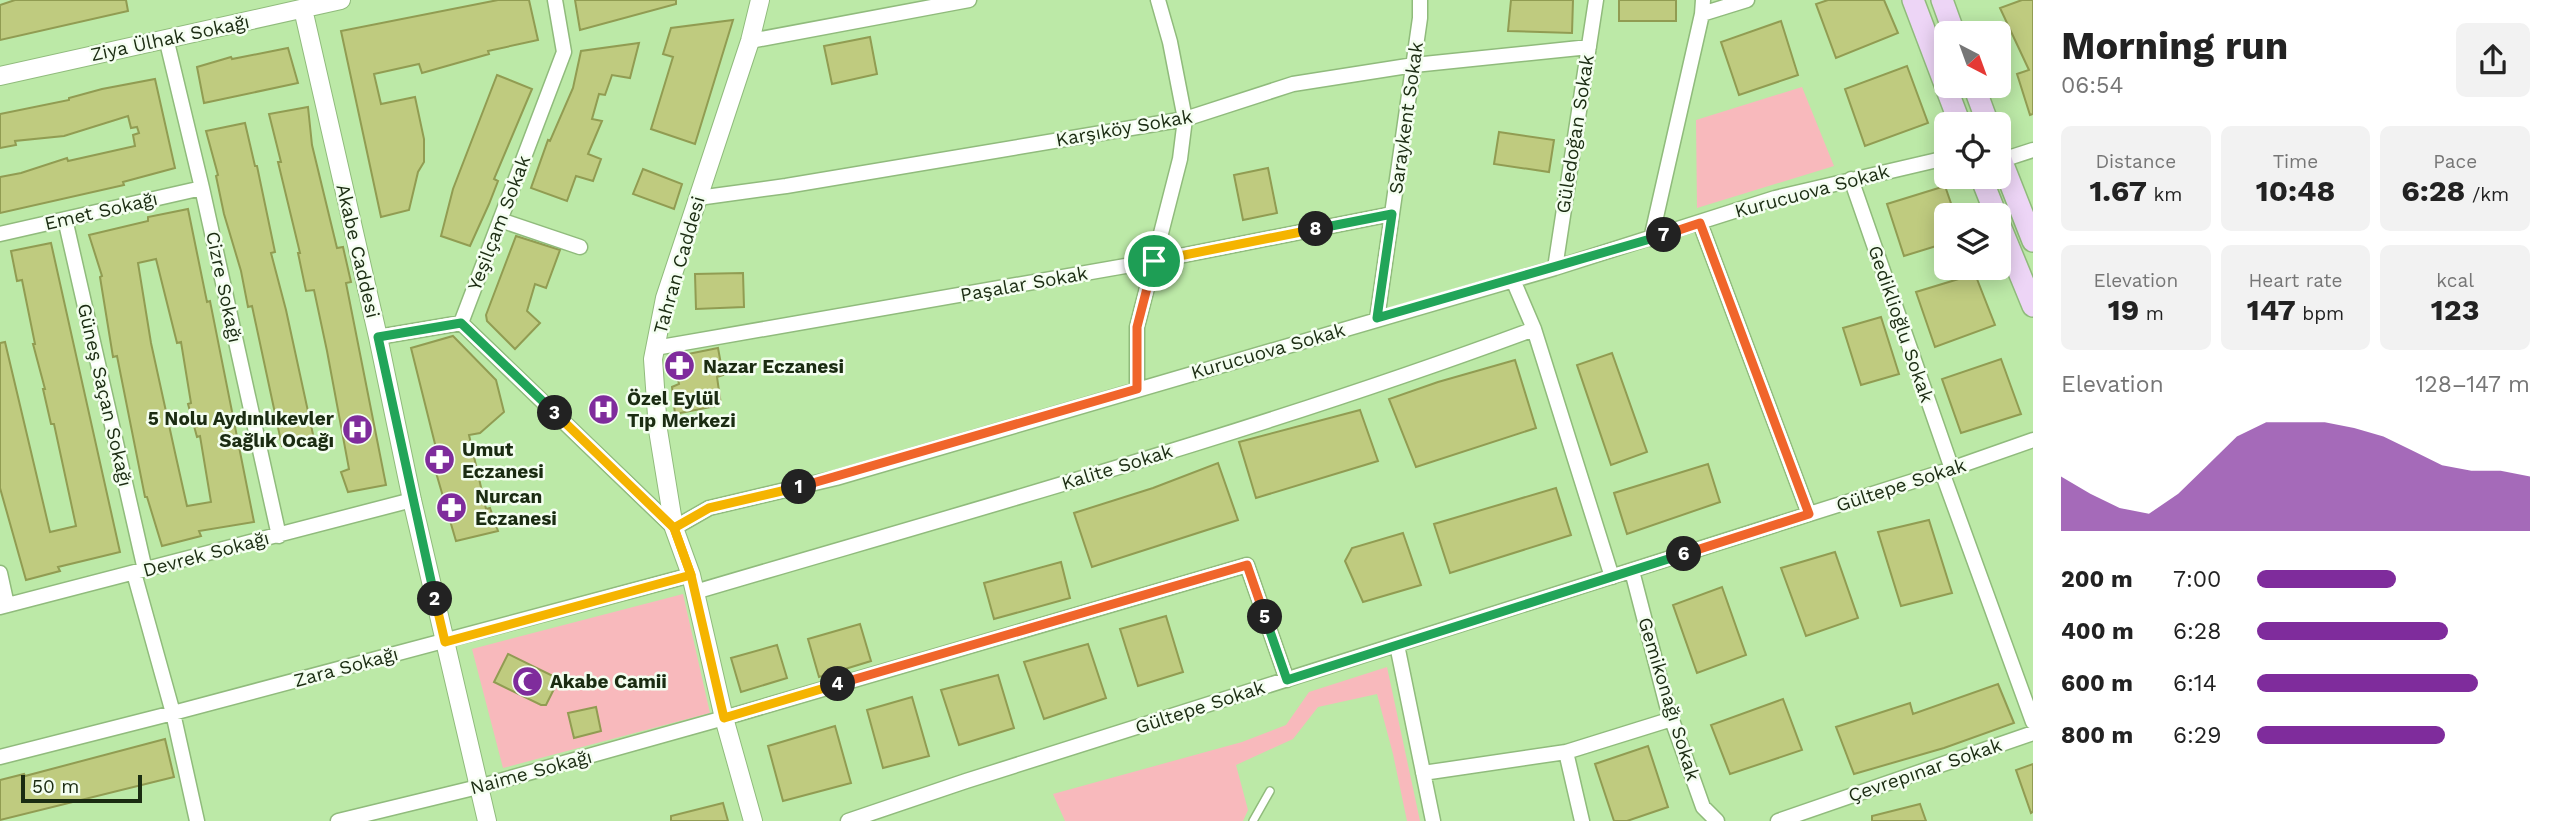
<!DOCTYPE html>
<meta charset="utf-8">
<style>
:root{--surface:#fff;--page:#f2f2f2;--text:#222;--muted:#767676;--accent:#7f2c9c}
body{margin:0;font-family:"Work Sans",sans-serif;background:var(--page);color:var(--text);height:100vh;display:flex;flex-direction:column;font-size:26px;white-space:nowrap}
*{box-sizing:border-box;margin:0}
p{font-size:23px;color:var(--muted)}
.icon{flex:none;width:38px;height:38px;fill:none;stroke:currentColor;stroke-width:2;stroke-linecap:round;stroke-linejoin:round}
.map{position:relative;flex:1;overflow:hidden}
.drawer{display:flex;flex-direction:column;background:var(--surface);width:525px}
.drawer>*{flex:none}
.needle{width:46px;rotate:139deg}
.buttons{position:absolute;left:1934px;top:21px;display:grid;gap:14px}
.buttons a{display:grid;place-items:center;width:77px;height:77px;border-radius:10px;background:var(--surface);box-shadow:0 4px 18px #0003;font-size:35px}
.scale{position:absolute;left:21px;bottom:18px;width:121px;box-sizing:border-box;padding-left:7px;border:4px solid #1b2c12;border-top:0;font-size:19px;line-height:24px;white-space:nowrap;color:#1b2c12;-webkit-text-stroke:5px #f4fef0;paint-order:stroke}
.pin{position:absolute;display:grid;place-items:center;width:60px;height:60px;color:#fff;margin:-30px;border:4px solid #fff;border-radius:50%;box-shadow:0 2px 7px #0007}
.km{position:absolute;width:35px;height:35px;margin:-18px;border-radius:50%;background:#222;color:#fff;font-size:19px;line-height:35px;text-align:center}
.round{display:grid;place-items:center;flex:none;width:74px;height:74px;border-radius:10px;background:var(--page)}
.summary{display:flex;align-items:center;justify-content:space-between;height:119px;padding:0 28px}
h1{font-size:38px;font-weight:700;line-height:52px}
.stats{display:grid;grid-template-columns:repeat(3,1fr);gap:10px;height:119px;padding:7px 28px}
.stats div{display:grid;align-content:center;border-radius:10px;background:var(--page);text-align:center}
.stats b{font-size:30px;font-weight:700}
.stats small{font-size:19px;font-weight:400}
.stats p{font-size:19px}
.chart{height:196px;padding:14px 28px}
.chart p{display:flex;justify-content:space-between}
.chart svg{width:100%;height:126px;margin-top:7px;fill:var(--accent);opacity:.7}
ul{padding:0 28px;list-style:none;font-size:23px}
li{display:grid;grid-template-columns:112px 84px 1fr;align-items:center;height:52px}
li i{height:18px;border-radius:9px;background:var(--accent)}
main{display:flex;flex:1;min-height:0}
.map>svg:first-child{display:block}
.green{fill:#f8b9bc}
.building{fill:#bfcb7f;stroke:#919c52;stroke-width:2;fill-rule:evenodd}
.lines{fill:none;stroke-linecap:round;stroke-linejoin:round}
.service-casing{stroke:#90bb7c;stroke-width:10}
.minor-casing{stroke:#90bb7c;stroke-width:17}
.tertiary-casing{stroke:#90bb7c;stroke-width:20}
.secondary-casing{stroke:#90bb7c;stroke-width:24}
.service{stroke:#fff;stroke-width:7}
.minor{stroke:#fff;stroke-width:14}
.tertiary{stroke:#fff;stroke-width:18}
.secondary{stroke:#edd5f6;stroke-width:21}
.split-1-casing{stroke:#fff;stroke-width:14}
.split-2-casing{stroke:#fff;stroke-width:14}
.split-3-casing{stroke:#fff;stroke-width:14}
.split-4-casing{stroke:#fff;stroke-width:14}
.split-5-casing{stroke:#fff;stroke-width:14}
.split-6-casing{stroke:#fff;stroke-width:14}
.split-7-casing{stroke:#fff;stroke-width:14}
.split-8-casing{stroke:#fff;stroke-width:14}
.split-9-casing{stroke:#fff;stroke-width:14}
.split-1{stroke:#f0652b;stroke-width:9}
.split-2{stroke:#f5b400;stroke-width:9}
.split-3{stroke:#22a559;stroke-width:9}
.split-4{stroke:#f5b400;stroke-width:9}
.split-5{stroke:#f0652b;stroke-width:9}
.split-6{stroke:#22a559;stroke-width:9}
.split-7{stroke:#f0652b;stroke-width:9}
.split-8{stroke:#22a559;stroke-width:9}
.split-9{stroke:#f5b400;stroke-width:9}
.labels{text-anchor:middle;dominant-baseline:central;stroke-width:5;stroke-linejoin:round;paint-order:stroke}
.street-label{font-size:19px;fill:#1b2c12;stroke:#f4fef0}
.poi-label{font-size:19px;font-weight:bold;fill:#1b2c12;stroke:#f4fef0;text-anchor:start}
</style>
<main>
<div class="map">
<svg width="2033" height="821" viewBox="0 0 2033 821">
<rect width="100%" height="100%" fill="#bce9a7"/>
<!-- green -->
<path class="green" d="M 1802,87 L 1834,166 L 1697,208 L 1696,120 Z
M 683,594 L 710,713 L 503,768 L 472,649 Z
M 1387,667 L 1420,821 L 1407,821 L 1393,754 L 1377,694 L 1318,707 L 1293,739 L 1236,765 L 1248,810 L 1243,821 L 1065,821 L 1053,794 L 1242,742 L 1286,725 L 1309,692 Z"/>
<!-- building -->
<path class="building" d="M 15,0 L 126,0 L 128,11 L 0,40 L 0,5 Z
M 498,0 L 529,0 L 538,40 L 488,51 L 489,54 L 422,73 L 419,64 L 374,74 L 381,104 L 415,97 L 424,139 L 424,162 L 418,172 L 409,210 L 381,217 L 341,31 Z
M 575,0 L 676,0 L 676,4 L 580,30 Z
M 1511,0 L 1573,0 L 1572,33 L 1508,31 Z
M 1619,0 L 1676,0 L 1676,21 L 1619,21 Z
M 1828,0 L 1884,0 L 1898,33 L 1836,58 L 1816,4 Z
M 2022,0 L 2033,0 L 2033,114 L 2030,115 L 2017,74 L 2029,70 L 2000,8 Z
M 733,20 L 695,144 L 651,129 L 673,57 L 663,54 L 671,28 Z
M 1781,21 L 1798,75 L 1739,95 L 1721,42 Z
M 870,37 L 877,74 L 832,84 L 824,46 Z
M 639,43 L 630,78 L 612,75 L 605,95 L 599,94 L 592,119 L 602,121 L 588,154 L 601,159 L 593,181 L 576,176 L 567,201 L 531,188 L 548,140 L 550,141 L 573,88 L 581,51 Z
M 288,48 L 298,83 L 204,103 L 197,67 L 231,57 L 232,59 Z
M 1907,66 L 1928,123 L 1865,146 L 1845,89 Z
M 497,75 L 532,89 L 494,179 L 498,181 L 489,204 L 470,246 L 441,236 L 453,189 Z
M 155,79 L 175,168 L 123,182 L 124,185 L 0,213 L 0,177 L 21,173 L 67,158 L 68,161 L 135,146 L 133,135 L 139,133 L 137,127 L 131,128 L 128,116 L 64,136 L 15,141 L 16,145 L 0,148 L 0,114 L 69,100 L 69,98 L 102,89 Z
M 308,107 L 312,145 L 337,248 L 343,247 L 351,282 L 346,283 L 386,485 L 348,492 L 341,472 L 349,469 L 327,351 L 314,290 L 306,291 L 298,253 L 300,253 L 278,162 L 281,162 L 269,114 Z
M 245,123 L 255,166 L 257,166 L 275,252 L 271,253 L 286,310 L 314,439 L 282,446 L 252,306 L 248,307 L 241,271 L 224,214 L 216,176 L 218,175 L 206,131 Z
M 1499,132 L 1554,140 L 1549,172 L 1494,164 Z
M 1268,168 L 1277,213 L 1243,220 L 1234,175 Z
M 643,169 L 682,184 L 674,209 L 633,194 Z
M 1945,186 L 1955,215 L 1946,215 L 1946,243 L 1904,256 L 1887,204 Z
M 188,209 L 207,302 L 210,301 L 254,522 L 199,531 L 201,536 L 162,546 L 147,497 L 145,497 L 117,356 L 113,357 L 100,277 L 102,276 L 89,235 L 148,221 L 148,217 ZM 156,259 L 177,343 L 181,342 L 191,403 L 188,404 L 197,437 L 200,436 L 211,502 L 187,506 L 176,457 L 151,343 L 138,263 Z
M 516,236 L 560,250 L 546,288 L 535,284 L 527,311 L 540,323 L 515,349 L 487,321 L 486,315 Z
M 51,243 L 120,552 L 58,567 L 60,571 L 26,580 L 0,488 L 0,343 L 5,342 L 50,532 L 76,526 L 54,424 L 51,424 L 43,389 L 45,389 L 33,344 L 35,344 L 22,280 L 17,281 L 11,251 Z
M 743,273 L 744,307 L 696,309 L 695,274 Z
M 1975,274 L 1995,325 L 1935,347 L 1916,292 Z
M 1881,317 L 1899,374 L 1861,385 L 1843,328 Z
M 453,336 L 496,380 L 504,412 L 480,433 L 469,435 L 486,509 L 490,508 L 498,531 L 456,541 L 437,476 L 432,454 L 437,452 L 411,348 Z
M 718,348 L 723,375 L 717,377 L 721,405 L 675,414 L 672,387 L 679,384 L 673,357 Z
M 1612,353 L 1647,452 L 1611,465 L 1577,365 Z
M 2001,359 L 2021,414 L 1961,433 L 1942,379 Z
M 1515,360 L 1536,428 L 1416,467 L 1389,399 L 1438,382 Z
M 1360,410 L 1378,461 L 1256,498 L 1239,442 Z
M 1218,463 L 1238,520 L 1092,567 L 1074,513 L 1153,488 Z
M 1708,464 L 1720,502 L 1627,534 L 1614,493 Z
M 1556,488 L 1571,535 L 1450,573 L 1434,524 Z
M 1929,520 L 1952,593 L 1901,606 L 1878,532 Z
M 1403,533 L 1421,585 L 1363,602 L 1345,561 L 1352,548 Z
M 1835,552 L 1858,618 L 1806,636 L 1781,568 Z
M 1061,562 L 1070,598 L 994,619 L 984,583 Z
M 1722,587 L 1746,655 L 1697,673 L 1673,605 Z
M 1166,616 L 1183,672 L 1138,686 L 1120,629 Z
M 860,624 L 871,661 L 819,677 L 808,639 Z
M 1088,644 L 1106,698 L 1044,719 L 1024,662 Z
M 777,645 L 787,678 L 741,692 L 731,658 Z
M 508,654 L 559,679 L 546,705 L 541,705 L 494,682 Z
M 998,675 L 1014,728 L 959,745 L 941,690 Z
M 1998,684 L 2014,723 L 1944,748 L 1854,774 L 1836,727 L 1910,703 L 1913,714 Z
M 912,697 L 929,756 L 883,768 L 867,710 Z
M 1783,699 L 1802,750 L 1730,774 L 1711,725 Z
M 596,707 L 601,731 L 574,738 L 568,713 Z
M 835,726 L 851,783 L 783,801 L 768,746 Z
M 165,739 L 174,777 L 0,820 L 0,780 L 24,774 L 25,776 Z
M 1648,746 L 1668,807 L 1627,821 L 1614,821 L 1595,764 Z
M 2033,764 L 2033,812 L 2031,813 L 2016,770 Z
M 723,803 L 728,821 L 671,821 L 671,816 Z
M 1920,804 L 1926,821 L 1872,821 L 1872,816 Z"/>
<g class="lines">
<defs>
<path id="service" d="M 1253,821 L 1270,791"/>
<path id="minor" d="M 555,0 L 564,52 L 461,323 L 674,528 L 709,508 L 836,478 L 1555,268 L 1775,198 L 1946,158
M 1702,14 L 1747,0
M 166,38 L 202,188 L 279,536
M 750,41 L 969,0
M 2002,160 L 2033,150
M 1851,179 L 1952,469
M 698,198 L 786,186 L 1185,119 L 1293,84 L 1414,65 L 1589,47
M 65,219 L 145,570
M 500,220 L 580,247
M 1700,223 L 1809,514
M 0,234 L 202,188
M 1651,239 L 1702,14 L 1703,0
M 1555,268 L 1596,0
M 1513,280 L 1534,329 L 1612,577
M 1377,319 L 1420,18 L 1420,0
M 378,337 L 461,323
M 655,348 L 1154,261 L 1392,214
M 1137,389 L 1137,327 L 1180,159 L 1185,119 L 1170,42 L 1158,0
M 1942,472 L 2033,722
M 1632,571 L 1667,706 L 1703,807 L 1717,821
M 0,573 L 7,605
M 134,573 L 173,713 L 197,821
M 695,592 C 976,509 1260,431 1534,329
M 0,607 L 412,500
M 1397,645 L 1433,821
M 1566,752 L 1582,821
M 0,757 L 173,713 L 691,575
M 1423,773 L 1566,752 L 1672,719
M 338,821 L 478,787 L 724,718 L 1247,565 L 1287,680
M 848,821 L 966,781 L 1942,472 L 2033,440
M 1778,821 L 2033,733"/>
<path id="tertiary" d="M 303,9 L 378,337 L 412,500 L 487,821
M 0,76 L 341,0
M 753,821 L 724,718 L 691,575 L 674,528 L 658,430 L 653,359 L 665,298 L 750,41 L 760,0"/>
<path id="secondary" d="M 1913,0 L 1960,124
M 1942,0 L 1954,33
M 1974,86 L 1988,124
M 1998,152 L 2033,241
M 1981,177 L 1996,215
M 1998,221 L 2033,306"/>
</defs>
<!-- service casing -->
<use href="#service" class="service-casing"/>
<!-- minor casing -->
<use href="#minor" class="minor-casing"/>
<!-- tertiary casing -->
<use href="#tertiary" class="tertiary-casing"/>
<!-- secondary casing -->
<use href="#secondary" class="secondary-casing"/>
<!-- service -->
<use href="#service" class="service"/>
<!-- minor -->
<use href="#minor" class="minor"/>
<!-- tertiary -->
<use href="#tertiary" class="tertiary"/>
<!-- secondary -->
<use href="#secondary" class="secondary"/>
</g>
<g class="lines">
<defs>
<path id="split-1" d="M 799,487 L 1137,389 L 1137,327 L 1154,261"/>
<path id="split-2" d="M 435,599 L 445,642 L 691,575 L 674,528 L 709,508 L 799,487"/>
<path id="split-3" d="M 435,599 L 378,337 L 461,323 L 555,413"/>
<path id="split-4" d="M 555,413 L 674,528 L 691,575 L 724,718 L 838,684"/>
<path id="split-5" d="M 838,684 L 1247,565 L 1265,617"/>
<path id="split-6" d="M 1265,617 L 1287,680 L 1684,554"/>
<path id="split-7" d="M 1664,235 L 1700,223 L 1809,514 L 1684,554"/>
<path id="split-8" d="M 1316,229 L 1392,214 L 1377,318 L 1664,235"/>
<path id="split-9" d="M 1154,261 L 1316,229"/>
</defs>
<!-- split-1 casing -->
<use href="#split-1" class="split-1-casing"/>
<!-- split-2 casing -->
<use href="#split-2" class="split-2-casing"/>
<!-- split-3 casing -->
<use href="#split-3" class="split-3-casing"/>
<!-- split-4 casing -->
<use href="#split-4" class="split-4-casing"/>
<!-- split-5 casing -->
<use href="#split-5" class="split-5-casing"/>
<!-- split-6 casing -->
<use href="#split-6" class="split-6-casing"/>
<!-- split-7 casing -->
<use href="#split-7" class="split-7-casing"/>
<!-- split-8 casing -->
<use href="#split-8" class="split-8-casing"/>
<!-- split-9 casing -->
<use href="#split-9" class="split-9-casing"/>
<!-- split-1 -->
<use href="#split-1" class="split-1"/>
<!-- split-2 -->
<use href="#split-2" class="split-2"/>
<!-- split-3 -->
<use href="#split-3" class="split-3"/>
<!-- split-4 -->
<use href="#split-4" class="split-4"/>
<!-- split-5 -->
<use href="#split-5" class="split-5"/>
<!-- split-6 -->
<use href="#split-6" class="split-6"/>
<!-- split-7 -->
<use href="#split-7" class="split-7"/>
<!-- split-8 -->
<use href="#split-8" class="split-8"/>
<!-- split-9 -->
<use href="#split-9" class="split-9"/>
</g>
<!-- icons -->
<defs>
<symbol id="pharmacy-disc" viewBox="-11 -11 22 22"><circle r="9.5" fill="#7f2c9c" stroke="#f4fef0"/><path d="M-2-6h4v4h4v4h-4v4h-4v-4h-4v-4h4Z" fill="#fff"/></symbol>
<symbol id="hospital-disc" viewBox="-11 -11 22 22"><circle r="9.5" fill="#7f2c9c" stroke="#f4fef0"/><path d="M-5-5h3v3.5h4V-5h3V5h-3V1.5h-4V5h-3Z" fill="#fff"/></symbol>
<symbol id="mosque-disc" viewBox="-11 -11 22 22"><circle r="9.5" fill="#7f2c9c" stroke="#f4fef0"/><path d="M3.5-4.9A6 6 0 1 0 3.5 4.9A5 5 0 1 1 3.5-4.9Z" fill="#fff"/></symbol>
</defs>
<g fill-rule="evenodd">
<use href="#pharmacy-disc" x="662" y="348" width="35" height="35"/>
<use href="#hospital-disc" x="586" y="392" width="35" height="35"/>
<use href="#hospital-disc" x="340" y="412" width="35" height="35"/>
<use href="#pharmacy-disc" x="422" y="442" width="35" height="35"/>
<use href="#pharmacy-disc" x="434" y="490" width="35" height="35"/>
<use href="#mosque-disc" x="510" y="664" width="35" height="35"/>
</g>
<g class="labels">
<!-- street labels -->
<g class="street-label">
<text transform="translate(170 38) rotate(-12)">Ziya Ülhak Sokağı</text>
<text transform="translate(1406 118) rotate(-82)">Saraykent Sokak</text>
<text transform="translate(1124 128) rotate(-10)">Karşıköy Sokak</text>
<text transform="translate(1575 134) rotate(-81)">Güledoğan Sokak</text>
<text transform="translate(1812 191) rotate(-15)">Kurucuova Sokak</text>
<text transform="translate(101 211) rotate(-13)">Emet Sokağı</text>
<text transform="translate(499 223) rotate(-69)">Yeşilçam Sokak</text>
<text transform="translate(358 251) rotate(77)">Akabe Caddesi</text>
<text transform="translate(679 265) rotate(-74)">Tahran Caddesi</text>
<text transform="translate(1024 284) rotate(-10)">Paşalar Sokak</text>
<text transform="translate(224 287) rotate(78)">Cizre Sokağı</text>
<text transform="translate(1901 324) rotate(71)">Gediklioğlu Sokak</text>
<text transform="translate(1268 351) rotate(-16)">Kurucuova Sokak</text>
<text transform="translate(105 395) rotate(77)">Güneş Saçan Sokağı</text>
<text transform="translate(1117 467) rotate(-17)">Kalite Sokak</text>
<text transform="translate(1901 485) rotate(-18)">Gültepe Sokak</text>
<text transform="translate(206 554) rotate(-15)">Devrek Sokağı</text>
<text transform="translate(346 667) rotate(-15)">Zara Sokağı</text>
<text transform="translate(1669 699) rotate(73)">Gemikonağı Sokak</text>
<text transform="translate(1200 707) rotate(-18)">Gültepe Sokak</text>
<text transform="translate(1925 770) rotate(-19)">Çevrepınar Sokak</text>
<text transform="translate(531 772) rotate(-15)">Naime Sokağı</text>
</g>
<!-- poi labels -->
<g class="poi-label">
<text x="703" y="366">Nazar Eczanesi</text>
<text x="627" y="398">Özel Eylül<tspan x="627" dy="22">Tıp Merkezi</tspan></text>
<text x="334" y="418" text-anchor="end">5 Nolu Aydınlıkevler<tspan x="334" dy="22">Sağlık Ocağı</tspan></text>
<text x="462" y="449">Umut<tspan x="462" dy="22">Eczanesi</tspan></text>
<text x="475" y="496">Nurcan<tspan x="475" dy="22">Eczanesi</tspan></text>
<text x="550" y="681">Akabe Camii</text>
</g>
</g>
</svg>
<div class="buttons">
<a><svg class="needle" viewBox="-14 -14 28 28"><path d="M0-13l5 13h-10z" fill="#e53935"/><path d="M0 13l5-13h-10z" fill="#767676"/></svg></a>
<a><svg class="icon" aria-label="locate" viewBox="0 0 24 24"><circle cx="12" cy="12" r="6"/><path d="M12 2v4M12 18v4M2 12h4M18 12h4"/></svg></a>
<a><svg class="icon" aria-label="layers" viewBox="0 0 24 24"><path d="M12 4l9 5-9 5-9-5zM3 14l9 5 9-5"/></svg></a>
</div>
<div class="scale">50 m</div>
<div class="pin" style="left:1154px;top:261px;background:#1e9e55"><svg class="icon" aria-label="arrive" viewBox="0 0 24 24"><path d="M6 21V4h12l-3 4 3 4H6"/></svg></div>
<b class="km" style="left:799px;top:487px">1</b>
<b class="km" style="left:435px;top:599px">2</b>
<b class="km" style="left:555px;top:413px">3</b>
<b class="km" style="left:838px;top:684px">4</b>
<b class="km" style="left:1265px;top:617px">5</b>
<b class="km" style="left:1684px;top:554px">6</b>
<b class="km" style="left:1664px;top:235px">7</b>
<b class="km" style="left:1316px;top:229px">8</b>
</div>
<section class="drawer">
<div class="summary"><div><h1>Morning run</h1><p>06:54</p></div><a class="round"><svg class="icon" aria-label="share" viewBox="0 0 24 24"><path d="M12 15V3M7 8l5-5 5 5M5 13v7h14v-7"/></svg></a></div>
<div class="stats">
<div><p>Distance</p><b>1.67<small> km</small></b></div>
<div><p>Time</p><b>10:48</b></div>
<div><p>Pace</p><b>6:28<small> /km</small></b></div>
</div>
<div class="stats">
<div><p>Elevation</p><b>19<small> m</small></b></div>
<div><p>Heart rate</p><b>147<small> bpm</small></b></div>
<div><p>kcal</p><b>123</b></div>
</div>
<div class="chart"><p><span>Elevation</span>128–147 m</p>
<svg viewBox="0 0 160 44" preserveAspectRatio="none"><path d="M0 44V25L10 31L20 36L30 38L40 31L50 21L60 11L70 6L80 6L90 6L100 8L110 11L120 16L130 21L140 23L150 23L160 25V44z"/></svg>
</div>
<ul>
<li><b>200 m</b>7:00<i style="width:51%"></i></li>
<li><b>400 m</b>6:28<i style="width:70%"></i></li>
<li><b>600 m</b>6:14<i style="width:81%"></i></li>
<li><b>800 m</b>6:29<i style="width:69%"></i></li>
</ul>
</section>
</main>
